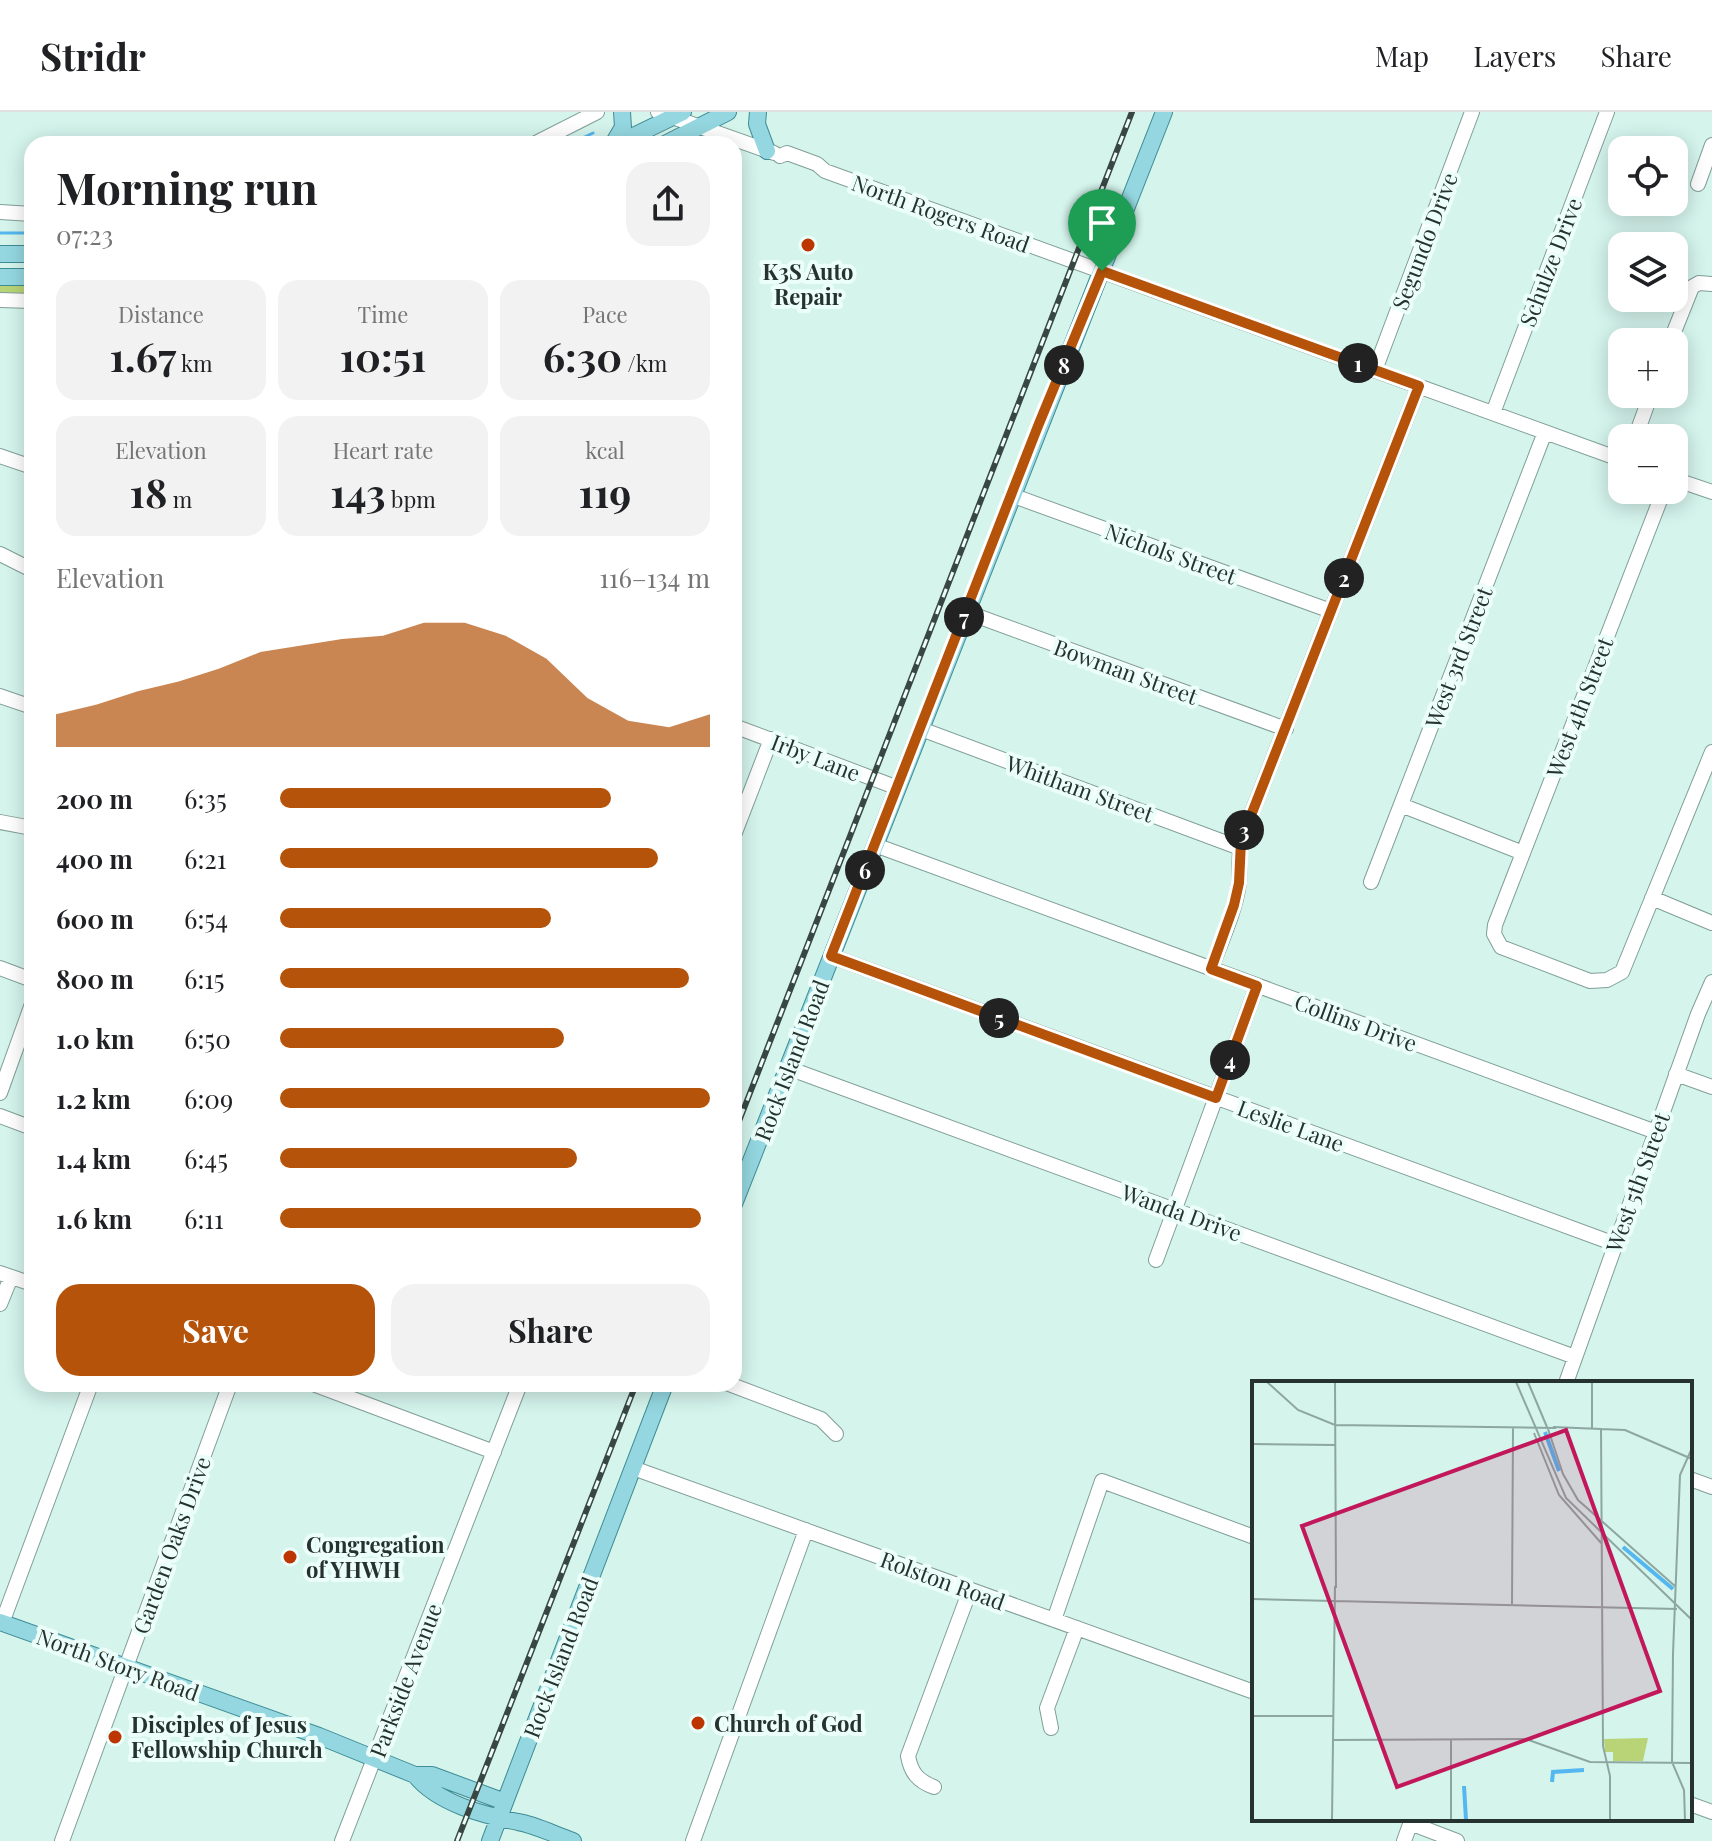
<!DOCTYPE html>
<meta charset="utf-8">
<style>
:root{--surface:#fff;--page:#f2f2f2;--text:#202124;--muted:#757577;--line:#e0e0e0;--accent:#b45309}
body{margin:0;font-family:"Playfair Display",serif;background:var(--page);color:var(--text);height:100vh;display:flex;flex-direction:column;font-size:30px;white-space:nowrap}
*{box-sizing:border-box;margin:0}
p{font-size:26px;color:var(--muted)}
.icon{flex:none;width:44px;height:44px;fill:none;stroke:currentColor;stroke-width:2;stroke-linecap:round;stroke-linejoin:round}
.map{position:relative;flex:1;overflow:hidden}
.panel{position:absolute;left:24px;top:24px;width:718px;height:1256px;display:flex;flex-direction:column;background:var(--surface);border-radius:24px;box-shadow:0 4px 20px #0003}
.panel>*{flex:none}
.tools{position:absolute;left:1608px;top:24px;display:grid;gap:16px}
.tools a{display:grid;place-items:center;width:80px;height:80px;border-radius:16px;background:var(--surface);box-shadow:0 4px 20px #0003;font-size:40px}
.pin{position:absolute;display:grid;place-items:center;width:68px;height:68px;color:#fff;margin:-82px -34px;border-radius:50% 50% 50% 0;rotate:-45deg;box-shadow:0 0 8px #0007}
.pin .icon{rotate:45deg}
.km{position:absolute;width:40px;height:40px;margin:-20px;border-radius:50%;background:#222;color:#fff;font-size:22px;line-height:40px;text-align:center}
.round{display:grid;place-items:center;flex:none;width:84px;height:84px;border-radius:24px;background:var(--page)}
.headline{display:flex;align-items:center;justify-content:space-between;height:136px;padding:0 32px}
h1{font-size:44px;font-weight:700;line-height:60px}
.metrics{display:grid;grid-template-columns:repeat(3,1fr);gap:12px;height:136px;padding:8px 32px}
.metrics div{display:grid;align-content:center;border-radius:20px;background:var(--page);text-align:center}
.metrics b{font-size:40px;font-weight:700}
.metrics small{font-size:22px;font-weight:400}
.metrics p{font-size:22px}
.chart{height:224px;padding:16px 32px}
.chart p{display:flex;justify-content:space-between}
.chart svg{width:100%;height:144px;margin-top:8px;fill:var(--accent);opacity:.7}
.button{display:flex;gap:16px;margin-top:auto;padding:16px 32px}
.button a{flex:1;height:92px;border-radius:24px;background:var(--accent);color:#fff;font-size:32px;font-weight:700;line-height:92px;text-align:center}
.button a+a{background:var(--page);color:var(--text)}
ul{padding:0 32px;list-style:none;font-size:26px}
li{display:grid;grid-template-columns:128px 96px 1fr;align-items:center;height:60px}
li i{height:20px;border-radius:10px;background:var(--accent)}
header{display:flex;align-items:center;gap:48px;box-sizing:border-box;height:112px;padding:0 40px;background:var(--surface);border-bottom:2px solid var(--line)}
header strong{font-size:38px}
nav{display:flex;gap:44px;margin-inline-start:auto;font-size:28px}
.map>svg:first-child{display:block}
.green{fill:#b9d477}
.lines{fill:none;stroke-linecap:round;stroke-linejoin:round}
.stream{stroke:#54b7ef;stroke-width:3}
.minor-casing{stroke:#819f98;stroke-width:16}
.major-casing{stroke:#3f8c95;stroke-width:18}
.minor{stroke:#fff;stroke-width:14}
.major{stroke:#94d7e0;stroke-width:16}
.rail-casing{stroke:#394743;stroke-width:6}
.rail{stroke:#ebfef9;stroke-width:3;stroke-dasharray:9;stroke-linecap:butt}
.route-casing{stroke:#fff;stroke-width:16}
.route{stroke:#b45309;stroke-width:10}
.poi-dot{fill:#bd3501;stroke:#ebfef9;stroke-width:3}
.labels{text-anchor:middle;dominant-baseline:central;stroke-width:8;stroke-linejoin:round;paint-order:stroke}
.street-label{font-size:22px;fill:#26322f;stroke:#ebfef9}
.poi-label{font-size:22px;font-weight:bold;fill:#26322f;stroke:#ebfef9;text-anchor:start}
.inset-river{fill:none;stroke:#54b7ef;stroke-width:4}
.inset-road{fill:none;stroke:#8ea6a0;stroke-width:2}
.view{fill:#c2185b;fill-opacity:0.15;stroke:#c2185b;stroke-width:4}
.inset-edge{fill:none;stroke:#26322f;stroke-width:4}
</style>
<header>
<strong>Stridr</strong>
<nav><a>Map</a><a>Layers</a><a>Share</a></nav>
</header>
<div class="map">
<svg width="1712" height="1729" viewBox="0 0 1712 1729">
<rect width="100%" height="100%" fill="#d4f4ec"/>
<!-- green -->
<path class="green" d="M 0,173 L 32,174 L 32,184 L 0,184 Z"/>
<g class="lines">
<!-- stream -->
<path class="stream" d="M 570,32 L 593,21
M 0,121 L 32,121"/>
<defs>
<path id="minor" d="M 658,0 L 774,41
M 534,32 L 597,0
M 780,44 L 787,41 L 817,52 L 825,59 L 1622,348
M 1698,72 L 1712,33
M 0,100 L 32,102
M 0,188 L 32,189
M 1670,230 L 1692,175 L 1699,171 L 1712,172
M 1375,258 L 1472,0
M 1493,301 L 1607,0
M 1635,326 L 1651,282
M 0,344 L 32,355
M 1674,367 L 1712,380
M 1664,378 L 1495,813 L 1494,822 L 1501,835 L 1590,869 L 1607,868 L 1622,860 L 1712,640
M 1011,383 L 1331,499
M 0,442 L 32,458
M 966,500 L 1286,617
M 0,584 L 32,595
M 734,614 L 898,676
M 921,617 L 1240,736
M 1401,693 L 1523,741
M 0,710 L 32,716
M 734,723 L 771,627
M 875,733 L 1656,1020
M 1371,770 L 1545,320
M 1652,786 L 1712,811
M 831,844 L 1615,1132
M 0,856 L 32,868
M 1211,857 C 1221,829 1235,801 1239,771 C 1240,753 1238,738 1244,721 L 1419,274
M 788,956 L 1575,1245
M 1676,962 L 1712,975
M 0,981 L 32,892
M 0,1004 L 32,1016
M 1156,1148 L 1257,874
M 0,1161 L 32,1172
M 0,1192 L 11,1165
M 1566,1271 L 1698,902 L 1712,870
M 313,1272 L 494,1340
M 729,1272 L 821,1307 L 836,1322
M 633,1356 L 1254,1580
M 1690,1367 L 1712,1375
M 1054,1508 L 1102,1369 L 1254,1425
M 2,1511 L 91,1272
M 1051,1616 L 1047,1596 L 1077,1516
M 934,1675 C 918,1669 911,1661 908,1644 L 970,1478
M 1690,1692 L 1712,1700
M 1410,1711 L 1457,1729
M 62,1729 L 230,1272
M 342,1729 L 520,1272
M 693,1729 L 806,1418
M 1404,1729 L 1412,1707"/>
<path id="major" d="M 758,0 L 757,12 L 767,39
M 613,32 L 623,15 L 622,0
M 617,32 L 683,0
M 665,32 L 728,0
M 0,142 L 32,142
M 0,165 L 32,165
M 734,1092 C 877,728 1021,364 1164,0
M 0,1510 L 319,1624 L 415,1663 L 432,1663 L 505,1690
M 415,1663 C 438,1692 484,1703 518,1710 C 536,1713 555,1723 573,1729
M 490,1729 L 665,1272"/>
</defs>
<!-- minor casing -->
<use href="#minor" class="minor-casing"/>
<!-- major casing -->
<use href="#major" class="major-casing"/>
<!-- minor -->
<use href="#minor" class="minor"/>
<!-- major -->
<use href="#major" class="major"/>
<defs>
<path id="rail" d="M 734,1022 L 1132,0
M 457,1729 L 636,1272"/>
</defs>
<!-- rail casing -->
<use href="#rail" class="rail-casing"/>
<!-- rail -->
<use href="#rail" class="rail"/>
</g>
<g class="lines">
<defs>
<path id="route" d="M 1102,159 L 1419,274 L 1241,729 L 1239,771 L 1234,793 L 1211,857 L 1257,874 L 1216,986 L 831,844 L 1038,314 Z"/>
</defs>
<!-- route casing -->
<use href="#route" class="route-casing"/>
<!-- route -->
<use href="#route" class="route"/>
</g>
<!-- markers -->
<g class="poi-dot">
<circle cx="808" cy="133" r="8"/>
<circle cx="290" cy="1445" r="8"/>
<circle cx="698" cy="1611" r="8"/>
<circle cx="115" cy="1625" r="8"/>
</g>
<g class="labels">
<!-- street labels -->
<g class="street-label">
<text transform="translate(941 101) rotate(20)">North Rogers Road</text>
<text transform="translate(1424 129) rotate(-69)">Segundo Drive</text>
<text transform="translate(1550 150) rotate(-69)">Schulze Drive</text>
<text transform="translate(1171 441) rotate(20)">Nichols Street</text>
<text transform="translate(1458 545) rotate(-69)">West 3rd Street</text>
<text transform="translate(1126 559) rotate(20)">Bowman Street</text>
<text transform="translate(1579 595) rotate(-69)">West 4th Street</text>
<text transform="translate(816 645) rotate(21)">Irby Lane</text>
<text transform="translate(1080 676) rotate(20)">Whitham Street</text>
<text transform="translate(1356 910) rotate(20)">Collins Drive</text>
<text transform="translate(791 948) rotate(-69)">Rock Island Road</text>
<text transform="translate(1291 1013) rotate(20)">Leslie Lane</text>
<text transform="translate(1637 1070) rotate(-70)">West 5th Street</text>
<text transform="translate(1182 1100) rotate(20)">Wanda Drive</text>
<text transform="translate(171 1433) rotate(-70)">Garden Oaks Drive</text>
<text transform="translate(943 1468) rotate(20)">Rolston Road</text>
<text transform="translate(560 1545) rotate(-69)">Rock Island Road</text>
<text transform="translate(118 1552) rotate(20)">North Story Road</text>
<text transform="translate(405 1568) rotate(-69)">Parkside Avenue</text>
</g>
<!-- poi labels -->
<g class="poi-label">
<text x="808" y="159" text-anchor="middle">K3S Auto<tspan x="808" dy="25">Repair</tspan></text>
<text x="306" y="1432">Congregation<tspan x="306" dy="25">of YHWH</tspan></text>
<text x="714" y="1611">Church of God</text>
<text x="131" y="1612">Disciples of Jesus<tspan x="131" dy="25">Fellowship Church</tspan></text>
</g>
</g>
<!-- overview -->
<g transform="translate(1252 1269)">
<rect width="440" height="440" fill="#d4f4ec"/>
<path d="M 396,357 L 391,380 L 361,380 L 361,371 L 353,371 L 352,358 Z" fill="#b9d477"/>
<path class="inset-river" d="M 293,51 L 307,90M 371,166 L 421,208M 300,401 L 301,391 L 332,389M 212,405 L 214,439"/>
<path class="inset-road" d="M 15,1 L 46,29 L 83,44 L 304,47M 83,1 L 84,207M 264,1 L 314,117 L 440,239M 276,1 L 295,46M 301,46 L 373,49 L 440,78M 340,47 L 340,1M 349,47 L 351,365 L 358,395 L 358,439M 296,48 L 311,93 L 326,119 L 424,206M 282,52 L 307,114 L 350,163M 0,63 L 83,64M 0,218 L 425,228M 260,223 L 261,47M 0,335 L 81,335M 81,359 L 274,358 L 338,381 L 440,382M 80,439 L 83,205M 199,439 L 199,358M 433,439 L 432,409 L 420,381 L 421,273 L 428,94 L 440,67"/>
<path class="view" d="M 314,49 L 408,310 L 145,406 L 50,145 Z"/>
<rect width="440" height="440" class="inset-edge"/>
</g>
</svg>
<div class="tools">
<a><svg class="icon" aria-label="locate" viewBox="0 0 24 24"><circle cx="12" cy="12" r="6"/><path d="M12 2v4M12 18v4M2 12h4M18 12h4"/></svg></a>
<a><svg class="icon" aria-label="layers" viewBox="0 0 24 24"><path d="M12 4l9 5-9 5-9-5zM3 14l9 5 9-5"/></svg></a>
<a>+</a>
<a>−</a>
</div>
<div class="pin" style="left:1102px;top:159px;background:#1e9e55"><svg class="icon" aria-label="arrive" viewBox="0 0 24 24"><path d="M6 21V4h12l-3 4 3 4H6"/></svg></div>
<b class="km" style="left:1358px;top:251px">1</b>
<b class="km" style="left:1344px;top:466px">2</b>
<b class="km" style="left:1244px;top:718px">3</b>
<b class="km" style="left:1230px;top:948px">4</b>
<b class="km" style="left:999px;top:906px">5</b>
<b class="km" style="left:865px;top:758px">6</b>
<b class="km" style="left:964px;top:505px">7</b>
<b class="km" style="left:1064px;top:253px">8</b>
<section class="panel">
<div class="headline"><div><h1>Morning run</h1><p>07:23</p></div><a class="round"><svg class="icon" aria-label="share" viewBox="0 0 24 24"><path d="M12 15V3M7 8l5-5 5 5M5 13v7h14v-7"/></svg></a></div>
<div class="metrics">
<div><p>Distance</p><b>1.67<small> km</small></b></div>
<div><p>Time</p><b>10:51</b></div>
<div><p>Pace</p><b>6:30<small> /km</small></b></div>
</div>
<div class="metrics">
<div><p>Elevation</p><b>18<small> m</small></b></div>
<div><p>Heart rate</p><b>143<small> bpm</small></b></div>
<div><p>kcal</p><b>119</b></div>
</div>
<div class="chart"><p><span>Elevation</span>116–134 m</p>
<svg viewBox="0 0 160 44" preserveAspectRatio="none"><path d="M0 44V34L10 31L20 27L30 24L40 20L50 15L60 13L70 11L80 10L90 6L100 6L110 10L120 17L130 29L140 36L150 38L160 34V44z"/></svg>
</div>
<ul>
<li><b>200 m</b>6:35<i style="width:77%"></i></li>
<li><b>400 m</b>6:21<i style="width:88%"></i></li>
<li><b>600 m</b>6:54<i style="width:63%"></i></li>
<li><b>800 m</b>6:15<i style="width:95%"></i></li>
<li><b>1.0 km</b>6:50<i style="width:66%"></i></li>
<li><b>1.2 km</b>6:09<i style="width:100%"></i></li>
<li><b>1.4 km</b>6:45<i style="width:69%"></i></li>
<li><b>1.6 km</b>6:11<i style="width:98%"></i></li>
</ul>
<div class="button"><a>Save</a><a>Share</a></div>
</section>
</div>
